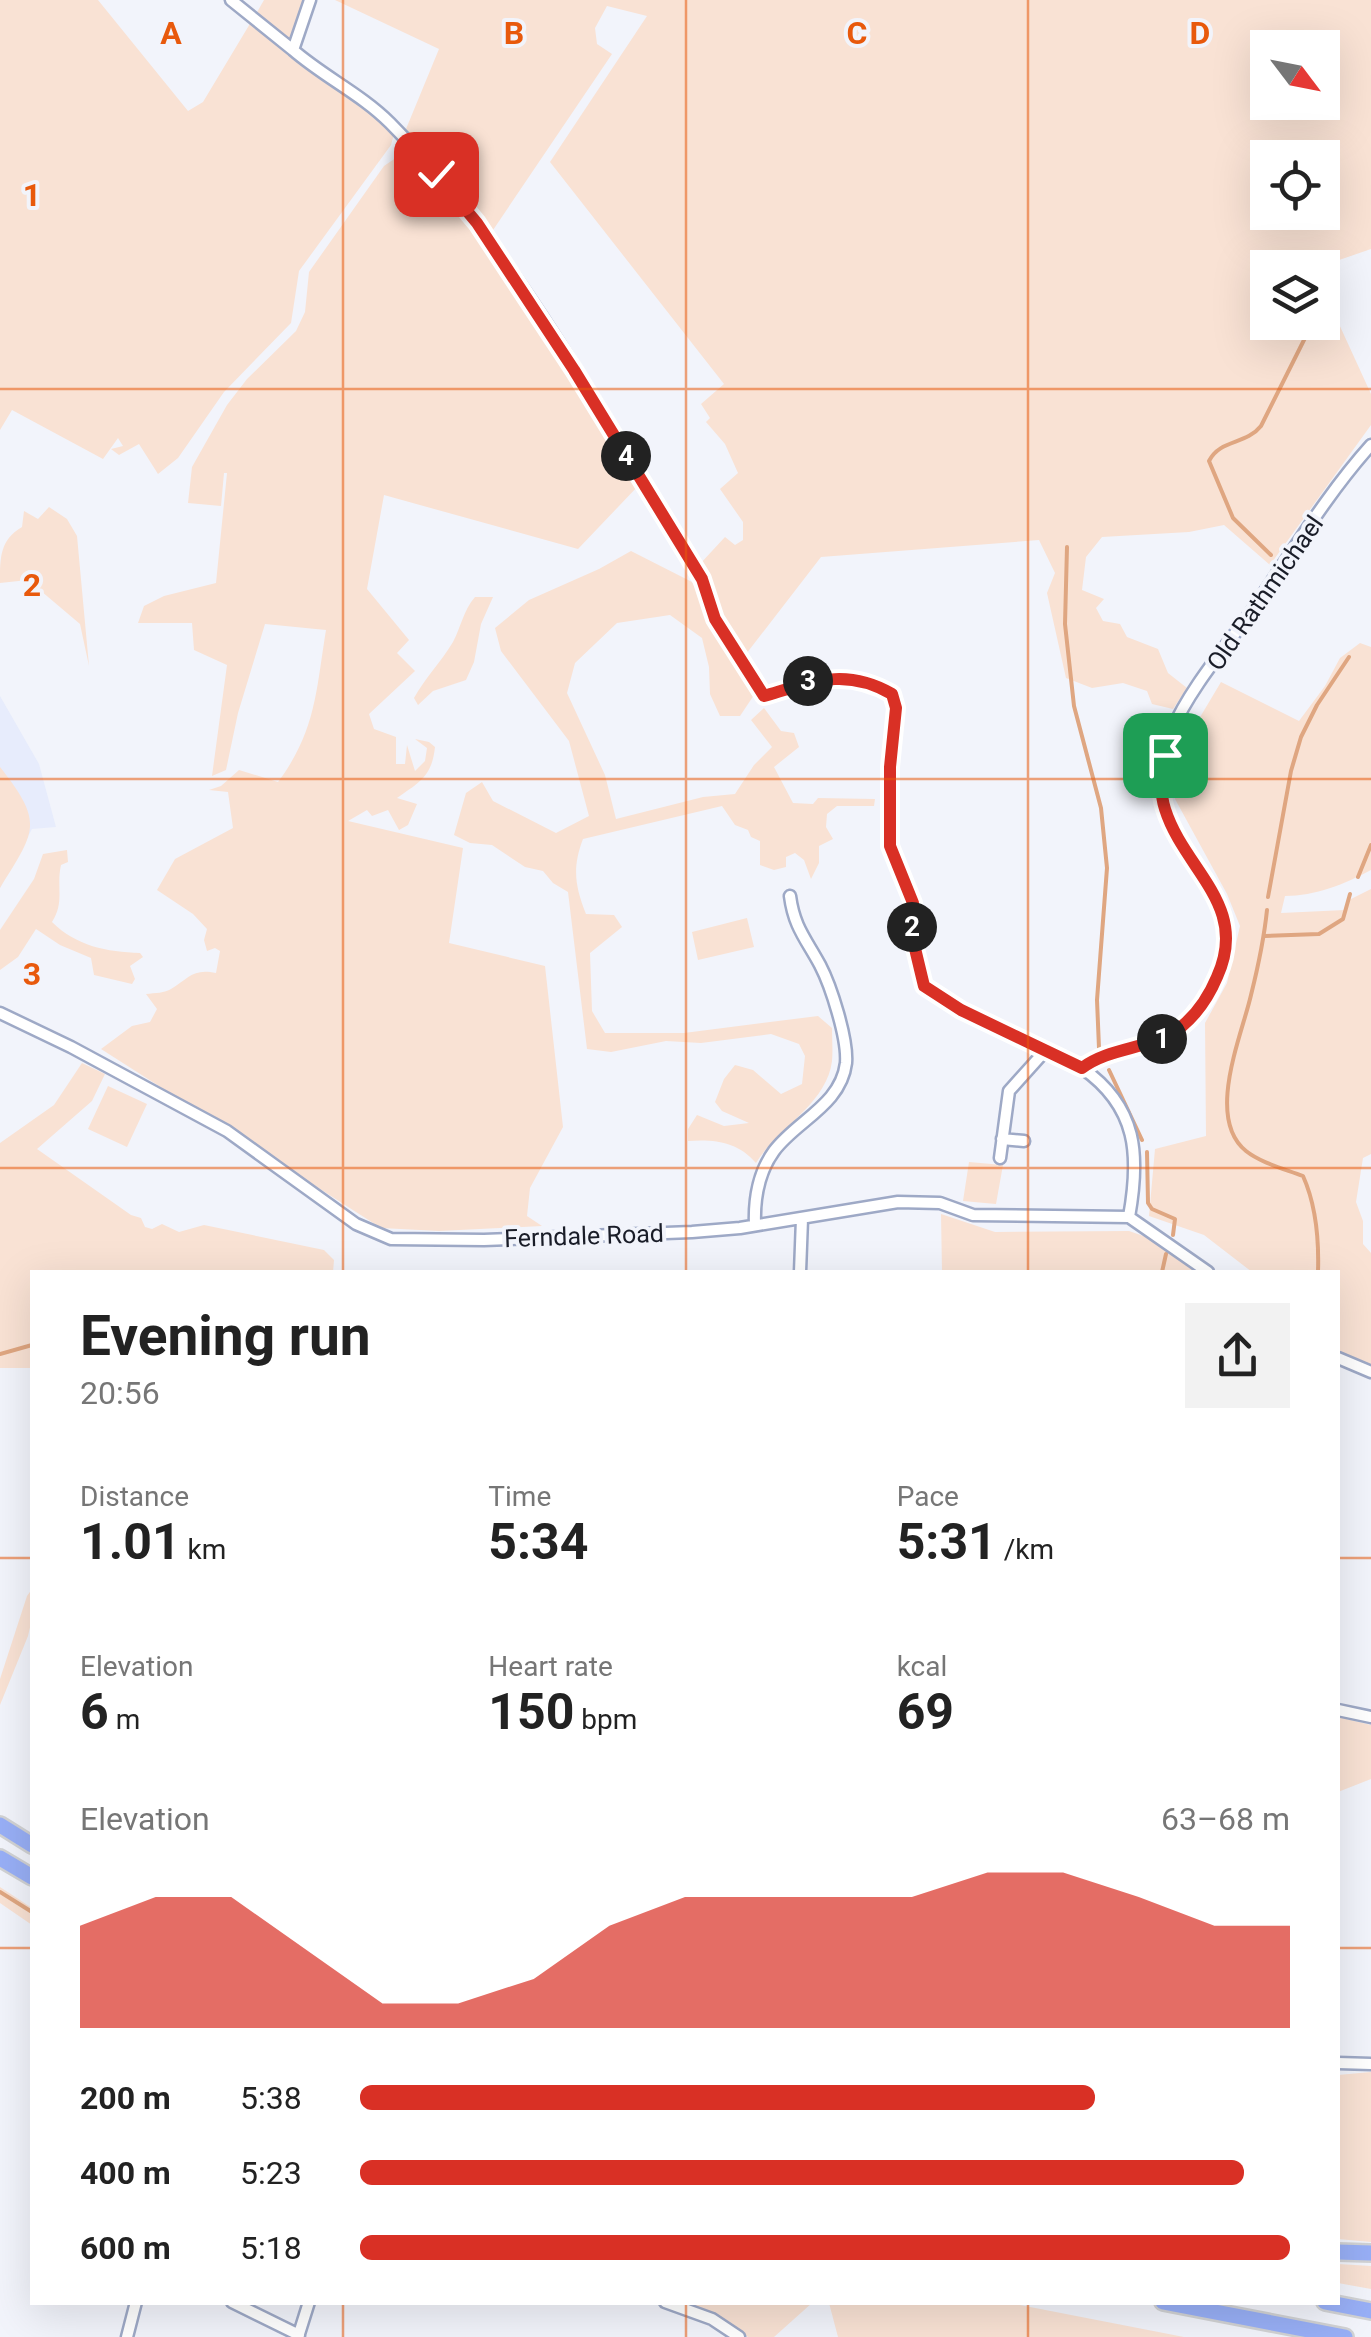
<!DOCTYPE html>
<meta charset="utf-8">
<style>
:root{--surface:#fff;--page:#f2f2f2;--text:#222;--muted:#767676;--accent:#d93025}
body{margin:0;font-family:Roboto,sans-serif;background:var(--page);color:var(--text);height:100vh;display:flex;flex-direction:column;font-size:38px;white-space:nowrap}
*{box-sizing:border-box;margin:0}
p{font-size:32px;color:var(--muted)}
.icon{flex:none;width:55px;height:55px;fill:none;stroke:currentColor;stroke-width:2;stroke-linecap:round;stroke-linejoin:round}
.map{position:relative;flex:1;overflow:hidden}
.side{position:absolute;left:30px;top:1270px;width:1310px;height:1035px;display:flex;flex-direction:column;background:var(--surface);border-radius:0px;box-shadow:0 10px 40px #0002}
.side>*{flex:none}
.needle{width:65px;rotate:122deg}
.buttons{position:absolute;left:1250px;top:30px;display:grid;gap:20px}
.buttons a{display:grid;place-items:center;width:90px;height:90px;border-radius:0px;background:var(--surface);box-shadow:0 10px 40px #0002;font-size:50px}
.pin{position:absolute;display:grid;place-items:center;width:85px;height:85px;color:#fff;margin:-42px;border-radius:20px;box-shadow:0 5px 15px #0006}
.km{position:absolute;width:50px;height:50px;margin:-25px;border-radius:50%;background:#222;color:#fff;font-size:28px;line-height:50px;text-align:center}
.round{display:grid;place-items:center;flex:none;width:105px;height:105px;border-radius:0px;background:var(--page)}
.headline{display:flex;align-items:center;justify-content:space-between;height:170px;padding:0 50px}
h1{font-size:55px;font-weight:700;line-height:75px}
.metrics{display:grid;grid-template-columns:repeat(3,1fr);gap:15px;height:170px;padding:10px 50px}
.metrics div{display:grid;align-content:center}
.metrics b{font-size:50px;font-weight:700}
.metrics small{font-size:28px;font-weight:400}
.metrics p{font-size:28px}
.chart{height:280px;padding:20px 50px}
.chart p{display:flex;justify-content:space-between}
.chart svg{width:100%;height:180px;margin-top:10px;fill:var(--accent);opacity:.7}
ul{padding:0 50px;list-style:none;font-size:32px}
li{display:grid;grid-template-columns:160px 120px 1fr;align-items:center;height:75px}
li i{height:25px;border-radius:12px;background:var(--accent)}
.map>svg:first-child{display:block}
.built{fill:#e7ecfc}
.green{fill:#f9e2d4;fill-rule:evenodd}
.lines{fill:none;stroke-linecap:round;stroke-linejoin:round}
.stream{stroke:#dfa681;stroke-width:4}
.minor-casing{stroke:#9ea9c6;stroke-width:15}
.highway-casing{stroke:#d1d2d4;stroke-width:20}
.minor{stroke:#fff;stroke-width:10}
.highway{stroke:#98aff6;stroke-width:15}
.route-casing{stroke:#fff;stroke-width:20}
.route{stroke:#d93025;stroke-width:12}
.grid{fill:none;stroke:#e8590c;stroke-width:2.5;stroke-opacity:0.55}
.labels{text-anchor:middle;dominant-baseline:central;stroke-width:8;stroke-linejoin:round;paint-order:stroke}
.street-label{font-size:25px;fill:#1a1d28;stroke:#f2f4fb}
.grid-label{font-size:32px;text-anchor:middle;font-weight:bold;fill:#e8590c;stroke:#f2f4fb;stroke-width:8;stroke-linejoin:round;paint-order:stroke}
</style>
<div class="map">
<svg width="1371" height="2337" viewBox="0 0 1371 2337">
<rect width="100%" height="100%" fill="#f2f4fb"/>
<!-- built -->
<path class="built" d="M 0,696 L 39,764 L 56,827 L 32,829 L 0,888 Z"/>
<!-- green -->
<path class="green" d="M 0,0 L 98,0 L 188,111 L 203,102 L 251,22 L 302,65 L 379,118 L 394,134 L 391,145 L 299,271 L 291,323 L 224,392 L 178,458 L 158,474 L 139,444 L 119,455 L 111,449 L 123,446 L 118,438 L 103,459 L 12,410 L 0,430 Z
M 264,0 L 307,0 L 291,45 L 256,14 Z
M 335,0 L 1371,0 L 1371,249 L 1319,267 L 1268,268 L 1268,322 L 1322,322 L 1323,279 L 1328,300 L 1371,394 L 1371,425 L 1270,565 L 1224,525 L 1189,532 L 1102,537 L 1086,557 L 1082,590 L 1104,599 L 1096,608 L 1103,621 L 1120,624 L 1127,637 L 1158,649 L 1168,673 L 1187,688 L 1173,709 L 1152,704 L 1147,691 L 1123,683 L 1092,688 L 1066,678 L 1047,593 L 1055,573 L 1039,540 L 821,557 L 743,658 L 699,565 L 725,537 L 735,545 L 743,540 L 743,522 L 720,489 L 738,473 L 725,444 L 706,422 L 710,418 L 701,404 L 724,384 L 550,162 L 647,16 L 607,6 L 595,28 L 597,44 L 612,54 L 491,233 L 439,164 L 406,129 L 439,49 ZM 1268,48 L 1322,48 L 1322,102 L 1268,102 ZM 1268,158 L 1322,158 L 1322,212 L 1268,212 Z
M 403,153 L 413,153 L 466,215 L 639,485 L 578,549 L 384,495 L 367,589 L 409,640 L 397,653 L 415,671 L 369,714 L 374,729 L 396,737 L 396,764 L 405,764 L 407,745 L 415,771 L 425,761 L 427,748 L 415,739 L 429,742 L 435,747 C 432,776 420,782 397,798 L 417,804 L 408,825 L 399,830 L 388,810 L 372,816 L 367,810 L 348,821 L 463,848 L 449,943 L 545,966 L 563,1127 L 530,1188 L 527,1216 L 542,1226 L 439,1231 L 381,1228 L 101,1049 L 132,1026 L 150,1022 L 157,1009 L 146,994 C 155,993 165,993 171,989 C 189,978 193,968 216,973 L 220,951 L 215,948 L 207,951 L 204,940 L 207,929 L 193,914 L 157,890 L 175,859 L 233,828 L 228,792 L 209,790 L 221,786 L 239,770 L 278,782 C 316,731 316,691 326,630 L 265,624 L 238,713 L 226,770 L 212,776 L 227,665 L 194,650 L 192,623 L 138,623 L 144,606 L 164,596 L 216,583 L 227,473 L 224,473 L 221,506 L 188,503 L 192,467 L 227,405 L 247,379 L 296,331 L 305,312 L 309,272 L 384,166 Z
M 49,507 L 67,519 L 77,536 L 89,666 L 80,624 L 28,580 L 0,583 C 0,557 0,540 22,527 L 24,511 L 38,519 Z
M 631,551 L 692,582 L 754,695 L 740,716 L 720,716 L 710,694 L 709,667 L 702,638 L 670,615 L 617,623 L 575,663 L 567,693 L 605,775 L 616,819 L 703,797 L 735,794 L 754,765 L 772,747 L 751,720 L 764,708 L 781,731 L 794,733 L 799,747 L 774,767 L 793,803 L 813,804 L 818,798 L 875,799 L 874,806 L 837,806 L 827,814 L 826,827 L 833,839 L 819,846 L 819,863 L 811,879 L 804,860 L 795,853 L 786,857 L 786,867 L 774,870 L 760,865 L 760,841 L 751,837 L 748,830 L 735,825 L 722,806 L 583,839 C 572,868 575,886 586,914 L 614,915 L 622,927 L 590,953 L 592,1011 L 605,1033 L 684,1033 L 818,1016 L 832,1028 C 832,1039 833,1050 832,1061 C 827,1104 777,1128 756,1163 C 738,1142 715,1139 688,1141 L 688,1129 L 697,1115 L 724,1126 L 749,1123 L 722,1111 L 715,1102 L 724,1079 L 735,1065 L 753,1070 L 781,1094 L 802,1084 L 805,1056 L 799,1044 L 771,1034 L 701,1043 L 666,1041 L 611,1052 L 587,1049 L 568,892 L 553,883 L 543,871 L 525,867 L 492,845 L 470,843 L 454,835 L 466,793 L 482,782 L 493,801 L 556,833 L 589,816 L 569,741 L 501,651 L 495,628 L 529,600 L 599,569 Z
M 475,597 L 493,597 L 481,624 L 474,662 L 466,680 L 433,691 L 418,705 L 414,698 C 425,678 441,662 453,642 C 461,627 463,611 475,597 Z
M 1360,643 L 1371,647 L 1371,870 C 1345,884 1315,896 1285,896 L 1281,913 L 1345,910 L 1349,900 L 1371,889 L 1371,1154 L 1363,1158 L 1356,1202 L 1363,1221 L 1363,1244 L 1371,1253 L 1371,1366 L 1338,1353 L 1338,1272 L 1252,1272 L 1204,1235 L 1149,1216 L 1155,1149 L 1206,1136 L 1205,1023 L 1227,983 L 1240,926 L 1227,894 L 1175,799 L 1175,780 L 1187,739 L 1221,682 L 1299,721 L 1325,686 L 1340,658 Z
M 0,767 C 44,823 36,830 0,888 Z
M 67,850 L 68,862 L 61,865 C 56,887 65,901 52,922 C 76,946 107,952 140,953 L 143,957 L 130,966 L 135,979 L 132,984 L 94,975 L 91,958 L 60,945 L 36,929 L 18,957 L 0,970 L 0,930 L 34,879 L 43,854 Z
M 747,918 L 754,947 L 698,960 L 692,932 Z
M 82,1063 L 105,1074 L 92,1101 L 37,1149 L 131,1215 L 141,1218 L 145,1227 L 152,1229 L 162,1224 L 179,1232 L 204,1225 L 324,1250 L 334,1260 L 333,1272 L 32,1272 L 32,1368 L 0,1368 L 0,1143 L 54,1105 Z
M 108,1086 L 147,1104 L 127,1147 L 88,1129 Z
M 969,1162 L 1003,1165 L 996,1204 L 963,1201 Z
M 941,1214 L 995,1232 L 1129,1231 L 1155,1240 L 1199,1272 L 942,1272 Z
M 32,1589 L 32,1619 L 28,1636 L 0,1705 L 0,1679 L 27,1596 Z
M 1338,1717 L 1371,1725 L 1371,1779 L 1338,1792 Z
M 0,1887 L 32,1908 L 32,1925 L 0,1903 Z
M 1371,2072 L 1371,2242 L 1338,2239 L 1338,2075 Z
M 1338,2264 L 1371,2266 L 1371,2289 L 1338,2283 Z
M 682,2303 L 812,2303 L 774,2337 L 748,2337 L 725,2321 Z
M 829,2303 L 1009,2303 L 1184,2337 L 838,2337 Z"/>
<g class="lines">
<!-- stream -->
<path class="stream" d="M 1067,547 L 1065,624 L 1074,706 L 1101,808 L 1107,868 L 1097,1000 L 1099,1048
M 1271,555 L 1233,518 L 1209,461 C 1220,439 1246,445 1261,426 L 1313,322
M 1358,877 L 1371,845
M 1268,897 L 1291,771 L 1301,737 L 1317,705 L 1349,657
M 1267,910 C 1264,939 1258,967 1251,995 C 1242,1035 1205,1118 1246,1151 C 1261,1163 1285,1169 1303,1176 C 1316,1205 1319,1241 1318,1272
M 1265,936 L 1319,934 L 1343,919 L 1350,894
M 1109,1070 L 1142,1140
M 1147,1152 L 1148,1203 L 1152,1209 L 1175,1219 L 1173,1235
M 1162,1272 L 1166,1254
M 0,1354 L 32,1345
M 0,1892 L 32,1912"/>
<defs>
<path id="minor" d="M 231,0 L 293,50
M 310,0 L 293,50 C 324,77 361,94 390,123 C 515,249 609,427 702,579 L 715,619 L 764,696 C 812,682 845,667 892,694 L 896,708 L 890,767 L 890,847 L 913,903 L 912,936 L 924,986 L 961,1010 L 1082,1068 C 1138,1107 1140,1156 1129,1217
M 0,1013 L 71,1047 L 227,1131 L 356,1224 L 391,1239 L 484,1240 L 692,1232 L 740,1228 L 898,1202 L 940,1203 L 973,1215 L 1129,1217 L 1208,1272
M 1082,1068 C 1114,1046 1155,1050 1185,1023 C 1201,1009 1211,992 1219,973 C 1254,897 1156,850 1162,777 C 1163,763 1166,746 1171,732 C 1189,690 1224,649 1251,612 C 1290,556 1326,495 1371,445
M 1002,1139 L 1024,1141
M 1000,1158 L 1009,1091 L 1045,1051
M 755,1225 C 754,1199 758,1173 774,1151 C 796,1121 841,1105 846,1063 C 848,1039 831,986 820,965 C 806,939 794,927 790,896
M 800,1272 L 802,1219
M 1338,1358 L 1371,1372
M 1338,1710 L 1371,1717
M 1338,2063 L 1371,2064
M 232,2302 L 299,2335
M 665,2302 L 712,2319 L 739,2337
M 127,2337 L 136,2302
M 298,2337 L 309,2302"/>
<path id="highway" d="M 0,1825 L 32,1845
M 0,1858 L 32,1877
M 1338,2252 L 1371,2253
M 1163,2302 L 1345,2337
M 1325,2302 L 1371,2311"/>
</defs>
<!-- minor casing -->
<use href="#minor" class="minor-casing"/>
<!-- highway casing -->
<use href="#highway" class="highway-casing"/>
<!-- minor -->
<use href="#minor" class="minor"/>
<!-- highway -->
<use href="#highway" class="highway"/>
</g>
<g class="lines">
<defs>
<path id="route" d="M 436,174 L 477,223 L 574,370 L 702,579 L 715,619 L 764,696 C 812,682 845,667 892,694 L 896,708 L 890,767 L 890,846 L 913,903 L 912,936 L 924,986 L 961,1010 L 1082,1068 C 1112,1046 1151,1050 1181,1027 C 1197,1014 1209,996 1217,977 C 1250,905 1184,870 1165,809 C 1159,791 1162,773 1165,755"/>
</defs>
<!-- route casing -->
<use href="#route" class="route-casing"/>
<!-- route -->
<use href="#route" class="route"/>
</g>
<!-- grid -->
<path class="grid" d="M 343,0 L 343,1272M 686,0 L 686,1272M 1028,0 L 1028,1272M 0,389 L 1371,389M 0,779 L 1371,779M 0,1168 L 1371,1168M 0,1558 L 32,1558M 1338,1558 L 1371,1558M 0,1948 L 32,1948M 1338,1948 L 1371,1948M 343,2302 L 343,2337M 686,2302 L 686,2337M 1028,2302 L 1028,2337"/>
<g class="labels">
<!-- street labels -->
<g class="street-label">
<text transform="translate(1265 593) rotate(-55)">Old Rathmichael</text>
<text transform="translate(584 1236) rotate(-2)">Ferndale Road</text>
</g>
</g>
<g class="grid-label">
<text x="171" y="44">A</text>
<text x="514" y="44">B</text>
<text x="857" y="44">C</text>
<text x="1200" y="44">D</text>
<text x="32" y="206">1</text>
<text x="32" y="596">2</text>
<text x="32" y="985">3</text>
</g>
</svg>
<div class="buttons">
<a><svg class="needle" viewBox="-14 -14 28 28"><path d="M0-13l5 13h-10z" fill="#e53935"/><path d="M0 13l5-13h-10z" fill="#767676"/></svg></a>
<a><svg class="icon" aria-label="locate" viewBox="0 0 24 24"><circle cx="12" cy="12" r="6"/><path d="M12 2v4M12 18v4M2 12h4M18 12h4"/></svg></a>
<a><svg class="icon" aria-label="layers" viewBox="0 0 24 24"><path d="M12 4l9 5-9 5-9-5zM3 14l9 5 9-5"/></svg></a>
</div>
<div class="pin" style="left:1165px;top:755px;background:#1e9e55"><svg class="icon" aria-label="arrive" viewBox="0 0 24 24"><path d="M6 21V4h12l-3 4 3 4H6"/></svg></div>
<div class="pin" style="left:436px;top:174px;background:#d93025"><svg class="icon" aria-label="check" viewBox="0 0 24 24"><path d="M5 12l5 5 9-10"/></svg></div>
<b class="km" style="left:1162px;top:1039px">1</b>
<b class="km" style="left:912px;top:927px">2</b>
<b class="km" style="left:808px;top:681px">3</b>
<b class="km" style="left:626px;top:456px">4</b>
<section class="side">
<div class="headline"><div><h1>Evening run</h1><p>20:56</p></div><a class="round"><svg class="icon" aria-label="share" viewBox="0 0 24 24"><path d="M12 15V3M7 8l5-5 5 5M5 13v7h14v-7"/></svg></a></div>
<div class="metrics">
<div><p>Distance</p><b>1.01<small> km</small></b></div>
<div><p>Time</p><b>5:34</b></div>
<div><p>Pace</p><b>5:31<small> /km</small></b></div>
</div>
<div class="metrics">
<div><p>Elevation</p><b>6<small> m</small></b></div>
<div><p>Heart rate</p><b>150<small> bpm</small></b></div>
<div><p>kcal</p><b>69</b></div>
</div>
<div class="chart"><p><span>Elevation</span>63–68 m</p>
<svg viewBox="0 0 160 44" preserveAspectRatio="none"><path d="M0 44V19L10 12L20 12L30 25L40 38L50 38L60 32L70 19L80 12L90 12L100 12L110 12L120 6L130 6L140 12L150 19L160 19V44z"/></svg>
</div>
<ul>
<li><b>200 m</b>5:38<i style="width:79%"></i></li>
<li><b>400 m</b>5:23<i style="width:95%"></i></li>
<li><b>600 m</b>5:18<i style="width:100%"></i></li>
</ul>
</section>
</div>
